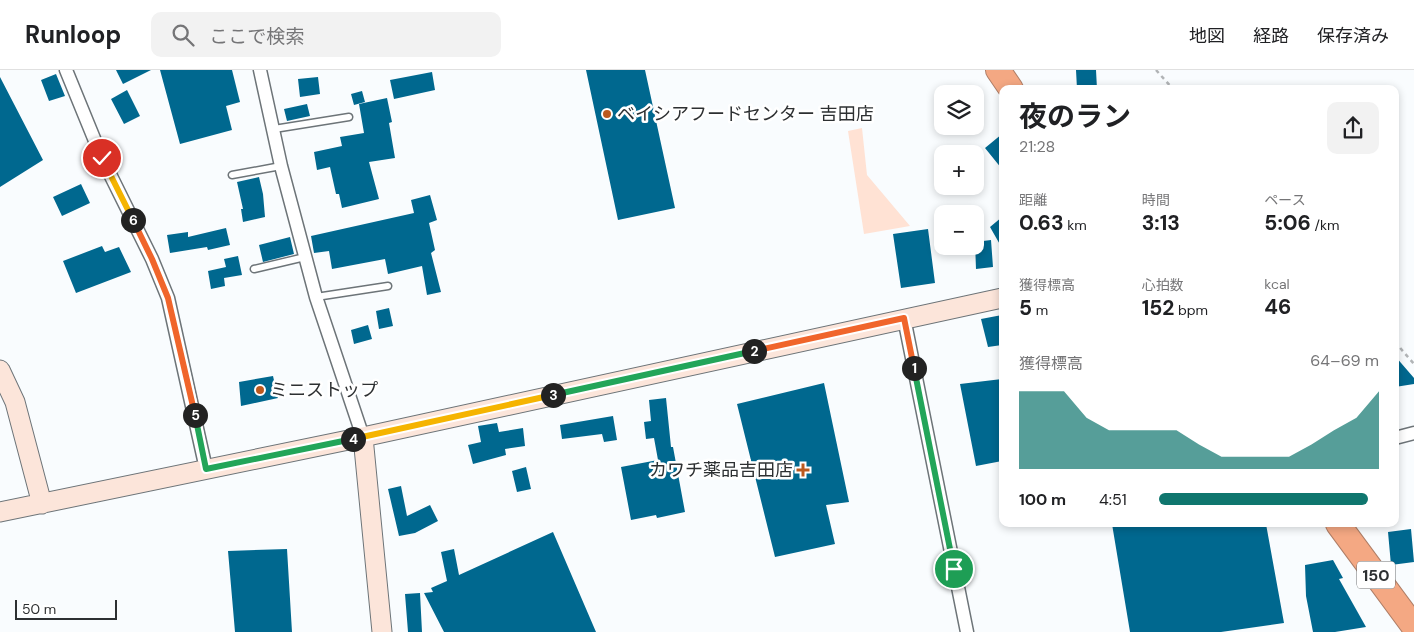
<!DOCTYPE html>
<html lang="ja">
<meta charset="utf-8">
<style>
:root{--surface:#fff;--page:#f2f2f2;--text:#202124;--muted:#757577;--line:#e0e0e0;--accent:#0f766e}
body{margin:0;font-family:"DM Sans","Noto Sans JP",sans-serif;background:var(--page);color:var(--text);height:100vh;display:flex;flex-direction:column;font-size:19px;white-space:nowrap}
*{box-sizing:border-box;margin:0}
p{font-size:16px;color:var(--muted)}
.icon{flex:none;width:28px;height:28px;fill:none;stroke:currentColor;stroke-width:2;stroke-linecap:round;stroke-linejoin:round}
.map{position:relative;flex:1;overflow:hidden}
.panel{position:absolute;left:999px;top:15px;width:400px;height:442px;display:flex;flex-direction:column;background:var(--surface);border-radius:10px;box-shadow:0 2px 8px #0003}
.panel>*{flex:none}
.buttons{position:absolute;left:934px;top:15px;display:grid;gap:10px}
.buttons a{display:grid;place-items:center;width:50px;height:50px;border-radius:10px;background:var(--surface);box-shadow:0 2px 8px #0003;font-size:25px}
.scale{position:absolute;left:15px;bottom:12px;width:102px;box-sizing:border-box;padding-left:5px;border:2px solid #2d3032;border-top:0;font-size:14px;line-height:18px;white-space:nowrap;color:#2d3032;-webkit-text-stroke:4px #fff;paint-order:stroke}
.pin{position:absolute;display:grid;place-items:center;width:42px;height:42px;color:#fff;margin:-21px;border:2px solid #fff;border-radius:50%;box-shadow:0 1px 5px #0007}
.km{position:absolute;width:25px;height:25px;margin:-12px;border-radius:50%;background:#222;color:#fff;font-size:14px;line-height:25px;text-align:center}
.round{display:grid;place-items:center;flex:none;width:52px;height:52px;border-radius:10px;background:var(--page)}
.headline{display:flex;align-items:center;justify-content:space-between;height:85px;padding:0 20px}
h1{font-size:28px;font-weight:700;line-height:38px}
.metrics{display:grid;grid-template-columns:repeat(3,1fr);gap:8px;height:85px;padding:5px 20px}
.metrics div{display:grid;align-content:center}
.metrics b{font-size:21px;font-weight:700}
.metrics small{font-size:14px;font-weight:400}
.metrics p{font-size:14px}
.chart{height:140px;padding:10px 20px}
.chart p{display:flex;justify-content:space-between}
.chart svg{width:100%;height:90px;margin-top:5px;fill:var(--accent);opacity:.7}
ul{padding:0 20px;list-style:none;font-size:16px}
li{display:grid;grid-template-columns:80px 60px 1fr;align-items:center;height:38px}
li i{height:12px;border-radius:6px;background:var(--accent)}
header{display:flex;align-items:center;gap:30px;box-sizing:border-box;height:70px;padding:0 25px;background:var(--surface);border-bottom:1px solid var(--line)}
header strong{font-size:24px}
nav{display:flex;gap:28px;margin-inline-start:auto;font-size:18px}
.search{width:350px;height:45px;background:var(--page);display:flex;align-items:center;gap:12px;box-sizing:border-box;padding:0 18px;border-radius:10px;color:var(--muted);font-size:19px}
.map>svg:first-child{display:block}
.green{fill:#ffe2d4}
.building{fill:#00688f}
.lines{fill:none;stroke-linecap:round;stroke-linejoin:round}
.lane-casing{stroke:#6d7478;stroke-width:9}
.street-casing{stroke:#6d7478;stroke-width:15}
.secondary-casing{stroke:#6d7478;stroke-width:21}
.highway-casing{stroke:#ae7e67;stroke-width:26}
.path{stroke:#b1b4b6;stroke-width:2.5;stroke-dasharray:4 4;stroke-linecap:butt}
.lane{stroke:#fff;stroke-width:6}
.street{stroke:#fff;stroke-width:12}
.secondary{stroke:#fce5da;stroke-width:19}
.highway{stroke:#f4a883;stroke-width:24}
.split-1-casing{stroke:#fff;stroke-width:10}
.split-2-casing{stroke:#fff;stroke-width:10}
.split-3-casing{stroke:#fff;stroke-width:10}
.split-4-casing{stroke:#fff;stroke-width:10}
.split-5-casing{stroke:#fff;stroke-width:10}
.split-6-casing{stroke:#fff;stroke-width:10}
.split-7-casing{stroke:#fff;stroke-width:10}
.split-1{stroke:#22a559;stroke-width:6}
.split-2{stroke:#f0652b;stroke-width:6}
.split-3{stroke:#22a559;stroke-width:6}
.split-4{stroke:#f5b400;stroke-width:6}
.split-5{stroke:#22a559;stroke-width:6}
.split-6{stroke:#f0652b;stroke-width:6}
.split-7{stroke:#f5b400;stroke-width:6}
.poi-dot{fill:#bb591e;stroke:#fff;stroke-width:2}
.labels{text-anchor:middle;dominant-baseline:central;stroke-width:5;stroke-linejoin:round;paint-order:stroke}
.shield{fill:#fff;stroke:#6c6e70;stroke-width:1}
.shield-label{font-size:16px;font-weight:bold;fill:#2d3032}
.poi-label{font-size:18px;fill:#2d3032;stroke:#fff;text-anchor:start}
</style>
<header>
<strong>Runloop</strong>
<div class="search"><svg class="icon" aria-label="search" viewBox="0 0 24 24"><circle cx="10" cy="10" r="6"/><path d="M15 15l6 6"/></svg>ここで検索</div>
<nav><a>地図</a><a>経路</a><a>保存済み</a></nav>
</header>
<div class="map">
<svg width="1414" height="562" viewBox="0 0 1414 562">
<rect width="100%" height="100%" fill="#f9fcfe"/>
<!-- green -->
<path class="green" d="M 862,58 L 867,105 L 910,156 L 864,164 L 848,61 Z"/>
<!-- building -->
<path class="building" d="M 116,0 L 151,0 L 123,14 Z
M 160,0 L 232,0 L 240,32 L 226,36 L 232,60 L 180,74 Z
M 586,0 L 645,0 L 675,138 L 618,150 Z
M 1076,0 L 1096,0 L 1097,19 L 1077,19 Z
M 432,2 L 435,20 L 394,29 L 390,10 Z
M 56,4 L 65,26 L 49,31 L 41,10 Z
M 0,7 L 43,90 L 0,117 Z
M 318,7 L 320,24 L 300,27 L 298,9 Z
M 127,20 L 140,46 L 124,54 L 111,29 Z
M 362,21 L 365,32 L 354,35 L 351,24 Z
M 387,28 L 392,52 L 389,53 L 395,88 L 369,92 L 379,129 L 342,138 L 339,124 L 336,124 L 330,97 L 317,100 L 314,82 L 342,76 L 340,67 L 364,63 L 359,34 Z
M 307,34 L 310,46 L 287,51 L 284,39 Z
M 1002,64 L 1002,99 L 985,78 Z
M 259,107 L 263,124 L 265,147 L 243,152 L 241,139 L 243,139 L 237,112 Z
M 81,114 L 90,133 L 62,146 L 53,127 Z
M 430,125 L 437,150 L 429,153 L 435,180 L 431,183 L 441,222 L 427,225 L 422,196 L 388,204 L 385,189 L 332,199 L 329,181 L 314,183 L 311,166 L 414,143 L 411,130 Z
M 1002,147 L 1002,178 L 990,157 Z
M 226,158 L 230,175 L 208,180 L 207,177 L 170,183 L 167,165 L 188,162 L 188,167 Z
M 928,159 L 935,213 L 901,218 L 893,164 Z
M 290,167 L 294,184 L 263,192 L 259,175 Z
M 991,170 L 993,197 L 976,199 L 975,172 Z
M 102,176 L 105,182 L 119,177 L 131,202 L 76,223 L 63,191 Z
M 238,186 L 242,205 L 224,208 L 225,216 L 211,219 L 208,201 L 226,197 L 224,189 Z
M 389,238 L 393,256 L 379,259 L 376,241 Z
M 1002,245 L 1002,275 L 988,277 L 981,249 Z
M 368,255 L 372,269 L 354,274 L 351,260 Z
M 1395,286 L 1414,308 L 1414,314 L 1395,317 Z
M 273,306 L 278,328 L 241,336 L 239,312 Z
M 1002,309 L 1002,391 L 976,396 L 960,314 Z
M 824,313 L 849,432 L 826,435 L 835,474 L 775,487 L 737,334 Z
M 666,328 L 671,377 L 673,377 L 685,442 L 657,448 L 656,445 L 631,450 L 621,397 L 658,390 L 654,368 L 646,369 L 644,352 L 651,351 L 649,330 Z
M 613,346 L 617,370 L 604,372 L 602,364 L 562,369 L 560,355 Z
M 497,353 L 499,362 L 523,358 L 525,376 L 505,379 L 506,385 L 473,394 L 468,375 L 481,372 L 478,356 Z
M 526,397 L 531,419 L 517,422 L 512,401 Z
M 401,416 L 407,446 L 430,435 L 438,451 L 415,463 L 399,466 L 388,419 Z
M 1112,454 L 1266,454 L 1284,553 L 1221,562 L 1130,562 Z
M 1411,459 L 1414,492 L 1391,495 L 1388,462 Z
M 553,462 L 596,562 L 444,562 L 424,523 L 433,522 L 431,518 L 447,511 L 441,482 L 454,479 L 459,505 Z
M 287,479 L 292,562 L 235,562 L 228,481 Z
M 1333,490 L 1343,508 L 1339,509 L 1366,557 L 1335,562 L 1313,562 L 1306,526 L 1305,495 Z
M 420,523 L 422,562 L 408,562 L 405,524 Z"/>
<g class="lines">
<defs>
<path id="lane" d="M 274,59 L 349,47
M 232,105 L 281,96
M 254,199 L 305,187
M 316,227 L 388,216"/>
<path id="street" d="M 66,0 L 102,88 L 152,189 L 168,228 L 206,399
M 260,0 L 281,96 L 316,227 L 363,367
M 904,248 L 967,562
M 1395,368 L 1414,363"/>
<path id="secondary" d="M 0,300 L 15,332 L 42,434
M 363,367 L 382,562
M 0,442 L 363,367 L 1002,228"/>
<path id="highway" d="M 998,0 L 1011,19
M 1338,454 L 1414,557"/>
</defs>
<!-- lane casing -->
<use href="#lane" class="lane-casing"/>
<!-- street casing -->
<use href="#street" class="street-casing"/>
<!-- secondary casing -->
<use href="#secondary" class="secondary-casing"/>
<!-- highway casing -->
<use href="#highway" class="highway-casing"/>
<!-- path -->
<path class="path" d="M 1156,0 L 1173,19
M 1395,272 L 1414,294"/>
<!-- lane -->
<use href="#lane" class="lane"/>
<!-- street -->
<use href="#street" class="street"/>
<!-- secondary -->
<use href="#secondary" class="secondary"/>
<!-- highway -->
<use href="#highway" class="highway"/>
</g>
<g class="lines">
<defs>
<path id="split-1" d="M 914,298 L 954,499"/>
<path id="split-2" d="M 754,281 L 904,248 L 914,298"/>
<path id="split-3" d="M 553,325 L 754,281"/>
<path id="split-4" d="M 353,369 L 553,325"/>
<path id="split-5" d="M 195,345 L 206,399 L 353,369"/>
<path id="split-6" d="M 133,150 L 152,189 L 168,228 L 195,345"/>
<path id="split-7" d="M 102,88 L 133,150"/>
</defs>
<!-- split-1 casing -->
<use href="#split-1" class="split-1-casing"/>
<!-- split-2 casing -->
<use href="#split-2" class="split-2-casing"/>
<!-- split-3 casing -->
<use href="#split-3" class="split-3-casing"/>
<!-- split-4 casing -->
<use href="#split-4" class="split-4-casing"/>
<!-- split-5 casing -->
<use href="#split-5" class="split-5-casing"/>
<!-- split-6 casing -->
<use href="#split-6" class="split-6-casing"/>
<!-- split-7 casing -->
<use href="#split-7" class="split-7-casing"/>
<!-- split-1 -->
<use href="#split-1" class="split-1"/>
<!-- split-2 -->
<use href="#split-2" class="split-2"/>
<!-- split-3 -->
<use href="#split-3" class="split-3"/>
<!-- split-4 -->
<use href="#split-4" class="split-4"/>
<!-- split-5 -->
<use href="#split-5" class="split-5"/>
<!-- split-6 -->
<use href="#split-6" class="split-6"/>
<!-- split-7 -->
<use href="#split-7" class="split-7"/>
</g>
<!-- markers -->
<g class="poi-dot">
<circle cx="607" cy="44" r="5"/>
<circle cx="260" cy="320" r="5"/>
<path d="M800.5 392.5h5v5h5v5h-5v5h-5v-5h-5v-5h5z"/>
</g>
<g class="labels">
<!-- shield labels -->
<rect class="shield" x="1357" y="491.5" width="38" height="27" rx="4"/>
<g class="shield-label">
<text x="1376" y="505">150</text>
</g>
<!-- poi labels -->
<g class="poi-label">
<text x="617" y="44">ベイシアフードセンター 吉田店</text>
<text x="270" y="320">ミニストップ</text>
<text x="793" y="400" text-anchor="end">カワチ薬品吉田店</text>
</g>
</g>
</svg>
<div class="buttons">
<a><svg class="icon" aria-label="layers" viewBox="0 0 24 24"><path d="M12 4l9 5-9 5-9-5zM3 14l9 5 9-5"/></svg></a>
<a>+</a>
<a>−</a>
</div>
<div class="scale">50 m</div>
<div class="pin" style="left:954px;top:499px;background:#1e9e55"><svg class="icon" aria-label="arrive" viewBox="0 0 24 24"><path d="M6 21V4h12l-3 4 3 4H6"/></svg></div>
<div class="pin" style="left:102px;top:88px;background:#d93025"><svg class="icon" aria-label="check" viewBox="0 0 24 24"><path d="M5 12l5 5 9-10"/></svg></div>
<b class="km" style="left:914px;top:298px">1</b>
<b class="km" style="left:754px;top:281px">2</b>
<b class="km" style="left:553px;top:325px">3</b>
<b class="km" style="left:353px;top:369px">4</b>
<b class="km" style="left:195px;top:345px">5</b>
<b class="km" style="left:133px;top:150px">6</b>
<section class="panel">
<div class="headline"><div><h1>夜のラン</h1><p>21:28</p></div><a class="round"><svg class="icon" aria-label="share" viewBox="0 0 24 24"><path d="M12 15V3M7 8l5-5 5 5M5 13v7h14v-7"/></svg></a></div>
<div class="metrics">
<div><p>距離</p><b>0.63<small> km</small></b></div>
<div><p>時間</p><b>3:13</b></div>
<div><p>ペース</p><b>5:06<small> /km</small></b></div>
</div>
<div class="metrics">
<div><p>獲得標高</p><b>5<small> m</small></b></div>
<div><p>心拍数</p><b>152<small> bpm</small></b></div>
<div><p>kcal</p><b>46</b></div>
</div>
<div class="chart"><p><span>獲得標高</span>64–69 m</p>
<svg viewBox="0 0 160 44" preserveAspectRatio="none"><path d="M0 44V6L10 6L20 6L30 19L40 25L50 25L60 25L70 25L80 32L90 38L100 38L110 38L120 38L130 32L140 25L150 19L160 6V44z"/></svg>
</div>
<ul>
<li><b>100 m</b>4:51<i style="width:95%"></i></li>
</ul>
</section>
</div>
